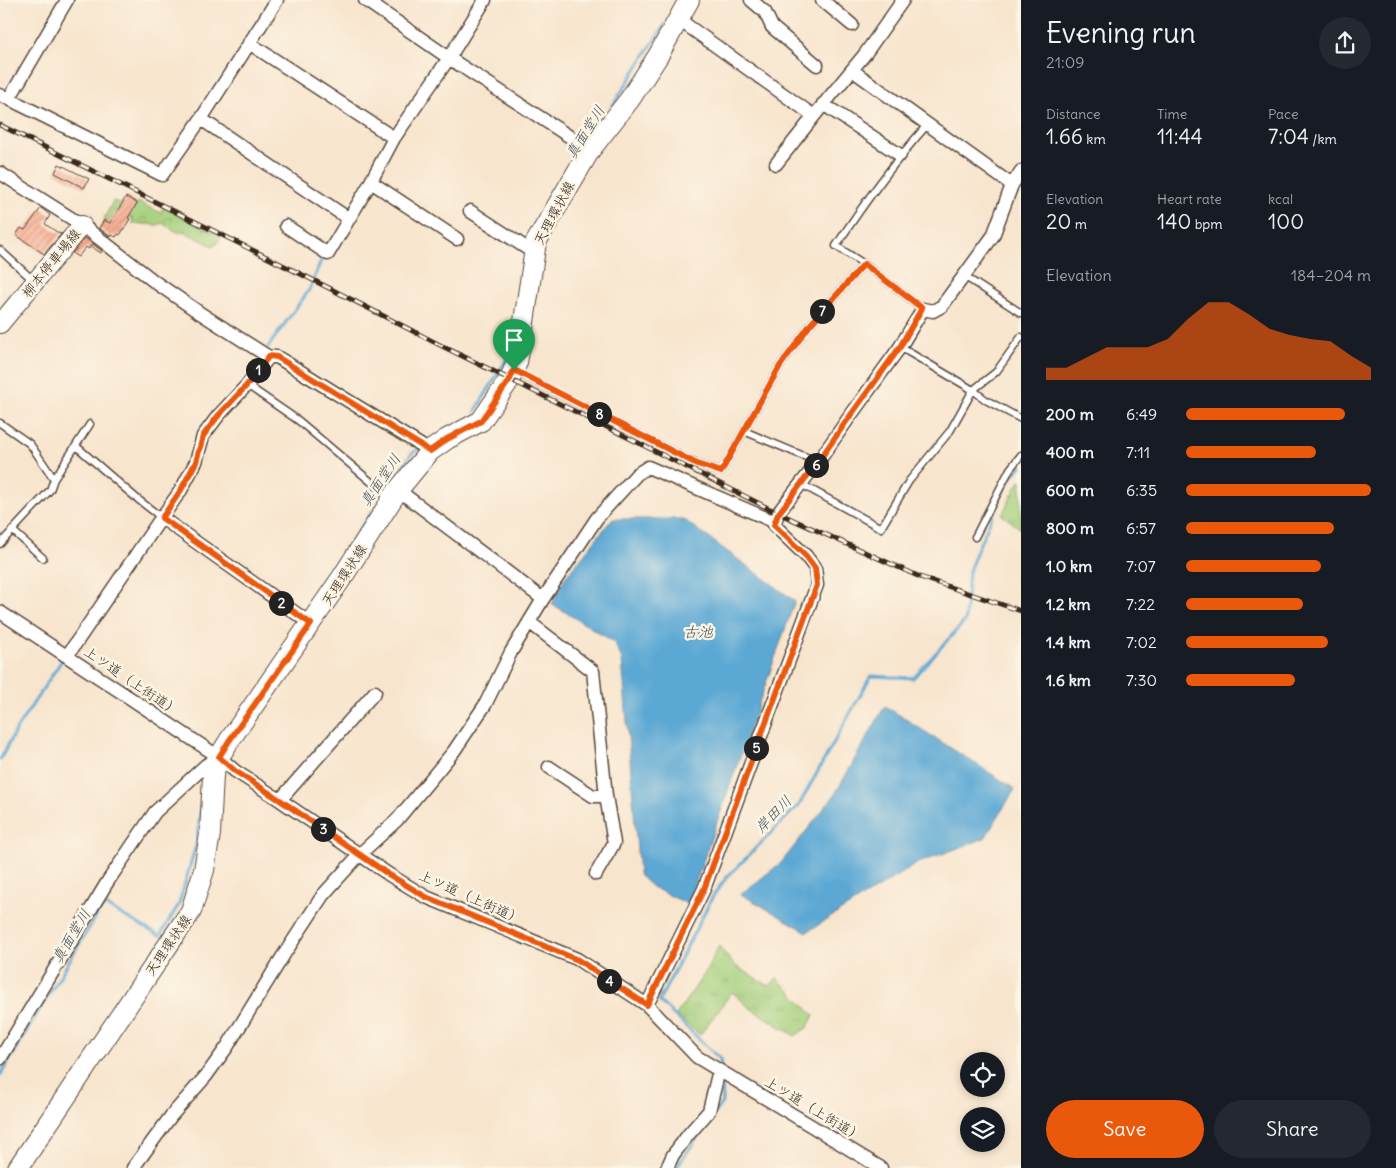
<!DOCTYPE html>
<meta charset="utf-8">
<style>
:root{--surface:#171b24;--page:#242831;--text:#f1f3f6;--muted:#9ea1a6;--accent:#ea580c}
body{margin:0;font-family:Delius,"Klee One",sans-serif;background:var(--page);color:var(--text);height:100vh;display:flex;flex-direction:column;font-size:19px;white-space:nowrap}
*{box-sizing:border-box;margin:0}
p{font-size:16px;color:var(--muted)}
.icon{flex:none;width:28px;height:28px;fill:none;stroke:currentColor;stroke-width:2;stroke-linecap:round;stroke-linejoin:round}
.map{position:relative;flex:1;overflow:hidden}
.details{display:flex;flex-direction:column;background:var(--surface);width:375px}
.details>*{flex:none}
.controls{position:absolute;left:960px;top:1052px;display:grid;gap:10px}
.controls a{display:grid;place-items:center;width:45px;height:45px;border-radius:50%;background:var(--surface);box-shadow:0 2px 8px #0003;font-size:25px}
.pin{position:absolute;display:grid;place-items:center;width:42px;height:42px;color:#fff;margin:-51px -21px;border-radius:50% 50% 50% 0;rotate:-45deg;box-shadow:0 0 5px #0007}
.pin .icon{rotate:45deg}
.km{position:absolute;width:25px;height:25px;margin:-12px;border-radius:50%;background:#222;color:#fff;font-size:14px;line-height:25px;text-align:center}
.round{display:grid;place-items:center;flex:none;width:52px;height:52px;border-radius:26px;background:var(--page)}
.headline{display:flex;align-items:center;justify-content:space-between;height:85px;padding:0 25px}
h1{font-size:28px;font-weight:600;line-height:38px}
.figures{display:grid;grid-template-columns:repeat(3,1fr);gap:8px;height:85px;padding:5px 25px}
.figures div{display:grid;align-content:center}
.figures b{font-size:21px;font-weight:600}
.figures small{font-size:14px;font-weight:400}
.figures p{font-size:14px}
.chart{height:140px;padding:10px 25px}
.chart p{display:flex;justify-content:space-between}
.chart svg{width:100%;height:90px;margin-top:5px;fill:var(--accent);opacity:.7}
.cta{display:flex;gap:10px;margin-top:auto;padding:10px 25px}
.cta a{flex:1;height:58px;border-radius:30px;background:var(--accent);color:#fff;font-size:20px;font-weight:600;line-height:58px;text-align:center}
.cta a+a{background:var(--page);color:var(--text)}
ul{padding:0 25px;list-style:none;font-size:16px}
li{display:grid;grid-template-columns:80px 60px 1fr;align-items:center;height:38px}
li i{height:12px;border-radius:6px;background:var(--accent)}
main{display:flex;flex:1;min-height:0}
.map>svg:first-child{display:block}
.grass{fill:url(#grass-tufts);stroke:#707c4c}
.park{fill:url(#park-crowns);stroke:#707c4c}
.water{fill:#5ca8d4;stroke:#4c6979}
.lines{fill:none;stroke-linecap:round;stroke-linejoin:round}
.stream{stroke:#5ca8d4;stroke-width:3}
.building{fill:url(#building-hatch)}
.lane-casing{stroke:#574638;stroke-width:9}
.street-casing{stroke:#574638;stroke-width:15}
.secondary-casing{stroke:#574638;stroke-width:20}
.primary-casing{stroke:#574638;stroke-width:22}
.lane{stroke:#fff;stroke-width:6}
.street{stroke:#fff;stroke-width:12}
.secondary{stroke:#fff;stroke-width:18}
.primary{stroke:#fff;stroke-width:20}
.rail-casing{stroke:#3b2a1e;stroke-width:5}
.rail{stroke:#fcf5e5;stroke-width:3;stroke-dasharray:9;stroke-linecap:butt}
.route-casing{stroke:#fff;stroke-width:10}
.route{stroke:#ea580c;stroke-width:6}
.labels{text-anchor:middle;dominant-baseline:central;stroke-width:5;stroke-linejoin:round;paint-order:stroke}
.street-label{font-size:14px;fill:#3b2a1e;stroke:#fcf5e5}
.water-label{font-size:15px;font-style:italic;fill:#47565e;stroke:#fcf5e5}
</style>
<main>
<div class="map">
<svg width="1021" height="1168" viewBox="0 0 1021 1168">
<defs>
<pattern id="grass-tufts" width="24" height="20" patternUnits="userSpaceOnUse" patternTransform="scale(1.25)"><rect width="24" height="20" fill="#a4cf7b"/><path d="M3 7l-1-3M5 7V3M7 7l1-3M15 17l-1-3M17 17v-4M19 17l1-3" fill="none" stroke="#8eb26a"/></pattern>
<pattern id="park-crowns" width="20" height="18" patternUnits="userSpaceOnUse" patternTransform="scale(1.25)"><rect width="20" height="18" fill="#a4cf7b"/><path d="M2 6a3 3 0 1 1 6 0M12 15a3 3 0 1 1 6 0" fill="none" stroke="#8eb26a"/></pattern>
<pattern id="building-hatch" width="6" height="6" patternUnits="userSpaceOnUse" patternTransform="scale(1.25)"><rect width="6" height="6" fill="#f8ae92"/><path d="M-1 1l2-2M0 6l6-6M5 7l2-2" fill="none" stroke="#ca8e77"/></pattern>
</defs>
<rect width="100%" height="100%" fill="#fcf5e5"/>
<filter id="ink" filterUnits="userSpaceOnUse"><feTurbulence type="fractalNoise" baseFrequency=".02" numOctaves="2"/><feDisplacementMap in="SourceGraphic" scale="10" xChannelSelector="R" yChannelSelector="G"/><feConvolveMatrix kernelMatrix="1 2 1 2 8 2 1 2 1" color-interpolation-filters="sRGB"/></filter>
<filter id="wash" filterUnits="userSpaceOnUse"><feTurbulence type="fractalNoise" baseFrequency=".0096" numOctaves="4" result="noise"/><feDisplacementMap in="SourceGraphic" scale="20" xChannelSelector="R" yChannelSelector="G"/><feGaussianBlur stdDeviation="1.12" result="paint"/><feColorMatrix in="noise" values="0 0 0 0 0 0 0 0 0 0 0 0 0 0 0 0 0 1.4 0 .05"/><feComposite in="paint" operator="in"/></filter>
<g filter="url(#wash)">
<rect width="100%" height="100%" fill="#f8e5ce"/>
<!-- grass -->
<path class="grass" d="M 1021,480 L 1021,529 L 1002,515 L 1015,489 Z
M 719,946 L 734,965 L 769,986 L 777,978 L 814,1015 L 808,1027 L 795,1036 L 750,1008 L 732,992 L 700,1035 L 676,1015 L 705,973 Z"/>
<!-- park -->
<path class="park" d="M 113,201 L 123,204 L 134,210 L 138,202 L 161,213 L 163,207 L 221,236 L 217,244 L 213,246 L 183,231 L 179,233 L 162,223 L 157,225 L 132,223 L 133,219 L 116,210 L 104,229 L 108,222 L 104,219 Z"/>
<!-- water -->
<path class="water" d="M 612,519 L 683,519 L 795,601 L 688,904 L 652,887 L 639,875 L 622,659 L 614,642 L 552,604 L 565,578 Z
M 885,706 L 1015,789 L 985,838 L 918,863 L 807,932 L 741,894 L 781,863 L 834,796 Z"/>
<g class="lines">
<!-- stream -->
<path class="stream" d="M 613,105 L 665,24
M 268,347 L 309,290 L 323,256
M 475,412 L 509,355
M 393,481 L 411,454 L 420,448
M 304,614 L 372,511
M 290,635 L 300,620
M 0,760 L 17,728 L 62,660
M 721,1067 L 720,1059 L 659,1001 L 713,896 L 726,878 L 799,805 L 871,676 L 913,678 L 965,621 L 969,571 L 978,548 L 1008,481 L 1021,466
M 0,1076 L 101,908 L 106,906 L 160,936 L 179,904 L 196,845 L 202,800
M 676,1168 L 723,1101 L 722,1081"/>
</g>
<g id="blocks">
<!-- building -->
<path class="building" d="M 59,164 L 89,179 L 84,188 L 55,173 Z
M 126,197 L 137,203 L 128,218 L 130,219 L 120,235 L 118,234 L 116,237 L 112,235 L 111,237 L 99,228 L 104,220 L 110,223 Z
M 41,208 L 50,215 L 45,224 L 60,234 L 62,233 L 44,254 L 16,235 L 21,228 L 25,230 Z
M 85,238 L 102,251 L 101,253 L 90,246 L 89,249 L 86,247 L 78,257 L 72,253 Z"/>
</g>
</g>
<g filter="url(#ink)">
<use href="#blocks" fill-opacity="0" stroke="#574638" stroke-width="1"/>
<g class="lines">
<defs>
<path id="lane" d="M 0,250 L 34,281
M 964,276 L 1021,313
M 923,309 L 864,264 L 836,246 C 864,203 894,162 928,124
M 900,347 L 973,390 L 986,400 L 1021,419
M 517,372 L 697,464 L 721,472 L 780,366 L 810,325 L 864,264
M 247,385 L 299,421 L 389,497
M 0,423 L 30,444 L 54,479
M 744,431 L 818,462
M 76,446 L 135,497 L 162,518
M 801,484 L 881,528 L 909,481 L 950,431 L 973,390 L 996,372 L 1021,337
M 12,530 L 43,558
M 975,537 L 1010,469 L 1021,455
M 0,544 L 50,490 L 54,479 L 90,424"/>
<path id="street" d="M 365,0 L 449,58 L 590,150
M 751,0 L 765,12 L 772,27 L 817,65
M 822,0 L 852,25
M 678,19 L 814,116
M 249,43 L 394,138
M 852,70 L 1012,185
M 0,95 L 9,99 L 67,0
M 9,99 L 162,175 L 201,119 L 277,0
M 823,104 L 900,155
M 201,119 L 349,219
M 776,164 L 814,116 L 865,54 L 903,0
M 0,173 L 82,225 L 155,282 L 200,313 L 269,357 L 277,357 L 430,451
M 371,182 L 457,239
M 470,211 L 534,253
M 286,226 L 328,254 L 368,187 L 394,138 L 449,58 L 485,0
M 398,490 L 543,599
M 162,518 L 311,624
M 0,612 L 219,757 L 235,771 L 280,800 L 388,874 L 426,897 L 577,959 L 647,1005 L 697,1057 L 881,1168
M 529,622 L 593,671 L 606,796 L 614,843 L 596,874
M 67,656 L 157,524 L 181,490 L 196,462 L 203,436 L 218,416 L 247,385 L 269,357
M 549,767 L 593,796 L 606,796
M 280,800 L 375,692
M 647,1005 L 704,889 L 817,585 L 815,568 L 806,556 L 774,525 L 778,513 L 818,462 L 848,419 L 900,347 L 923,309 L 933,311 L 942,306 L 993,236 L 1012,185 L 1021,171
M 0,1059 L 108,881 L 155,812 L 206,765 L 219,757
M 133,1168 L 171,1116 L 206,1076 L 227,1047 L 283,956 L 323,895 L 360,854 L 397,820 L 454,751 L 485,705 L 511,652 L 543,599 L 597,518 L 637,474 L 648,467 L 775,522
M 667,1168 L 673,1155 L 688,1135 L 709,1111 L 719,1070"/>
<path id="secondary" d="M 0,324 L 82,225"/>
<path id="primary" d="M 18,1168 L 191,911 L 204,870 L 210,834 L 213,775 L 219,757 L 229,741 L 343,576 L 398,490 L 430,451 L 447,439 L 481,421 L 510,379 L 517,362 L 522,335 L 536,242 L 590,150 L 630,99 L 658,56 L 689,0"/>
</defs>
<!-- lane casing -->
<use href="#lane" class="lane-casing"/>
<!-- street casing -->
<use href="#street" class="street-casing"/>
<!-- secondary casing -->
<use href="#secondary" class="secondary-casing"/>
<!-- primary casing -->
<use href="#primary" class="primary-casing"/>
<!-- lane -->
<use href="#lane" class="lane"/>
<!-- street -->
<use href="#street" class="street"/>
<!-- secondary -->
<use href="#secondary" class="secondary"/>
<!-- primary -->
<use href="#primary" class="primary"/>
<defs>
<path id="rail" d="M 0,125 L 329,288 L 438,344 L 623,435 L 778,513 L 920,577 L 1021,611"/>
</defs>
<!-- rail casing -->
<use href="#rail" class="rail-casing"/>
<!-- rail -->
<use href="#rail" class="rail"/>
</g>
</g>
<g class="lines" filter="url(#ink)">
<defs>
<path id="route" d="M 864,264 L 922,308 L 900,347 L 848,419 L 818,462 L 778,514 L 774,525 L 806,556 L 815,568 L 817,585 L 704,889 L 647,1005 L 578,960 L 426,897 L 388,874 L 280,800 L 235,771 L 219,757 L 229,741 L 311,624 L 162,518 L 181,490 L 196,462 L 203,436 L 218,416 L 247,385 L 269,356 L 277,357 L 430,451 L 447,439 L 481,421 L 510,379 L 514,370 L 697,464 L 721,472 L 780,366 L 810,325 Z"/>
</defs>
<!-- route casing -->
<use href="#route" class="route-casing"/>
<!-- route -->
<use href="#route" class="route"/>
</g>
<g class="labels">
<!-- street labels -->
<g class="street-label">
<text transform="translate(554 213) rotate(-62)">天理環状線</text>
<text transform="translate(51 263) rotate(-51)">柳本停車場線</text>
<text transform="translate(344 575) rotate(-57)">天理環状線</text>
<text transform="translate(132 681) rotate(34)">上ツ道（上街道）</text>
<text transform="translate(471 897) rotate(24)">上ツ道（上街道）</text>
<text transform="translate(168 945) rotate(-56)">天理環状線</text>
<text transform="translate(814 1109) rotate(31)">上ツ道（上街道）</text>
</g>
<!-- water labels -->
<g class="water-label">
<text transform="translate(585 132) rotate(-58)">真面堂川</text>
<text transform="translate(380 480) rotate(-56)">真面堂川</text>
<text x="698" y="631">古池</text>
<text transform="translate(773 814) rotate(-46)">岸田川</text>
<text transform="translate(71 936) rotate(-59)">真面堂川</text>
</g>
</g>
</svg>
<div class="controls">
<a><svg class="icon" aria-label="locate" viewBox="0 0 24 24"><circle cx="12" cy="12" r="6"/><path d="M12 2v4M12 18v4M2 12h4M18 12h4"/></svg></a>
<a><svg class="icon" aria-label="layers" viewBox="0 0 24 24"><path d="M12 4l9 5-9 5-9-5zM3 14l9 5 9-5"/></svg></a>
</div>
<div class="pin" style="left:514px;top:370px;background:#1e9e55"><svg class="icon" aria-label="arrive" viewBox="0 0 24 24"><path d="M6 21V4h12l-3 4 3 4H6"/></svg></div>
<b class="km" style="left:258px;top:370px">1</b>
<b class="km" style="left:281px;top:603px">2</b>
<b class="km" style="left:323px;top:829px">3</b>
<b class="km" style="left:609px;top:981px">4</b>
<b class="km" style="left:756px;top:748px">5</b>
<b class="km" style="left:816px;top:465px">6</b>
<b class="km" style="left:822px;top:311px">7</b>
<b class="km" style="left:599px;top:414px">8</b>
</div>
<section class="details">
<div class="headline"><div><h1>Evening run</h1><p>21:09</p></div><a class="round"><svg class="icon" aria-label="share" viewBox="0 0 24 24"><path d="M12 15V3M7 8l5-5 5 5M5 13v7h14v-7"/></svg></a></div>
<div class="figures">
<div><p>Distance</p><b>1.66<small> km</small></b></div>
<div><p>Time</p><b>11:44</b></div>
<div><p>Pace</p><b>7:04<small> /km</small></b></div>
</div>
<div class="figures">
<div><p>Elevation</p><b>20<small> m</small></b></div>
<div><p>Heart rate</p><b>140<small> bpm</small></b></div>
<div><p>kcal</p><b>100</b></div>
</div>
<div class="chart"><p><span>Elevation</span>184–204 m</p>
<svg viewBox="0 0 160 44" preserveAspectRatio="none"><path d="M0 44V38L10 38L20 33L30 28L40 28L50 28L60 24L70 14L80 6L90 6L100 12L110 19L120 22L130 24L140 25L150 32L160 38V44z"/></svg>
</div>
<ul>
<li><b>200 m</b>6:49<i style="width:86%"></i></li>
<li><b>400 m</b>7:11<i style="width:70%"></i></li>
<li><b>600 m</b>6:35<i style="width:100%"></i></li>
<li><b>800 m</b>6:57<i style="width:80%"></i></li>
<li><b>1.0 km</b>7:07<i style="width:73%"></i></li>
<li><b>1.2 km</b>7:22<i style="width:63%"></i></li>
<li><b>1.4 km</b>7:02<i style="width:77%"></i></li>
<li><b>1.6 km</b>7:30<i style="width:59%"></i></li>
</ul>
<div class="cta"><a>Save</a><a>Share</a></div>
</section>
</main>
